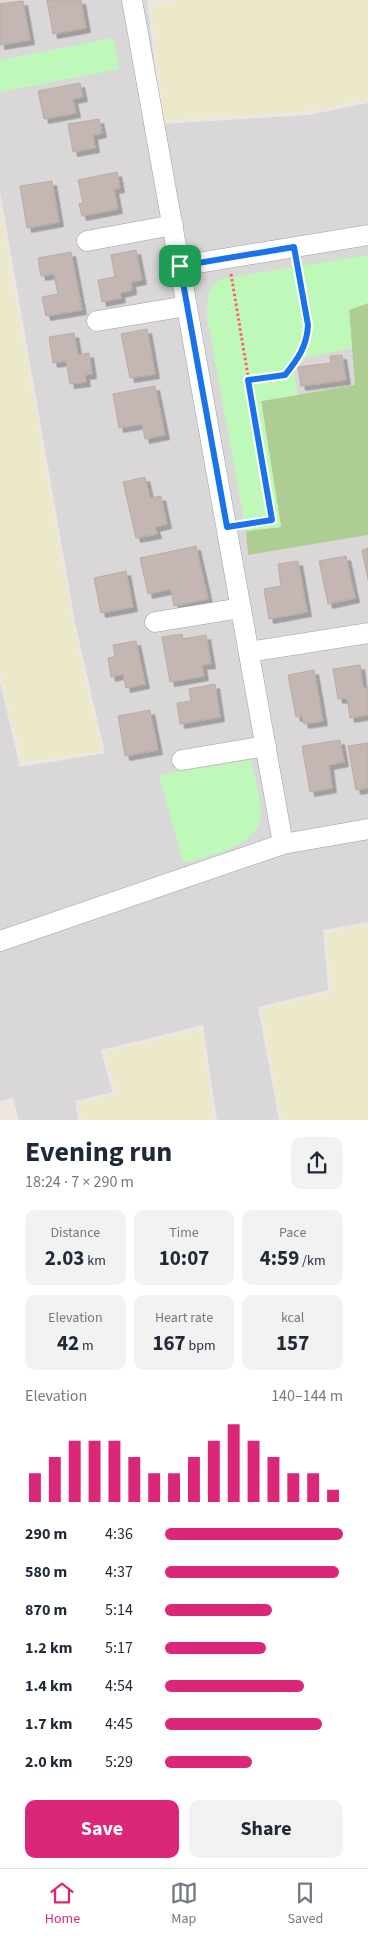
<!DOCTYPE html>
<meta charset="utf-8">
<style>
:root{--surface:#fff;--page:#f2f2f3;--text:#1f2937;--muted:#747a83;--line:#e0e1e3;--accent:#db2777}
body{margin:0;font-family:"Source Sans 3",sans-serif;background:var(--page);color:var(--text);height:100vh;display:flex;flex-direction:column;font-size:19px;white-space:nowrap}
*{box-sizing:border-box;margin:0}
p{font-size:16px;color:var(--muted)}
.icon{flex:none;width:28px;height:28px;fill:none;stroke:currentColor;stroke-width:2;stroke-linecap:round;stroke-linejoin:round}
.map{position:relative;height:1120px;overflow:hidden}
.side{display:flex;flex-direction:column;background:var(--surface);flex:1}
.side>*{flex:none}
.pin{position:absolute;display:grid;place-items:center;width:42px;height:42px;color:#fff;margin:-21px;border-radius:10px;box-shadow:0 2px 8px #0006}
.round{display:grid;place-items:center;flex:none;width:52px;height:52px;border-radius:10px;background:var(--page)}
.headline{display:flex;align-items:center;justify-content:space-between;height:85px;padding:0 25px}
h1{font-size:28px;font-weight:700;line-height:38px}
.metrics{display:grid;grid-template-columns:repeat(3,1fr);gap:8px;height:85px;padding:5px 25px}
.metrics div{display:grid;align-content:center;border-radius:10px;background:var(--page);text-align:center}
.metrics b{font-size:21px;font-weight:700}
.metrics small{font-size:14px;font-weight:400}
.metrics p{font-size:14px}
.chart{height:140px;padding:10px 25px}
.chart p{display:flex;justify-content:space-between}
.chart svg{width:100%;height:90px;margin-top:5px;stroke:var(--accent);stroke-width:6}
.primary-button{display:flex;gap:10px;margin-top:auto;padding:10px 25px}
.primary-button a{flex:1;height:58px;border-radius:10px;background:var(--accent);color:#fff;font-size:20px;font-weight:700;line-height:58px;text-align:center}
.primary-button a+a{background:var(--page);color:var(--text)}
ul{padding:0 25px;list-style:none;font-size:16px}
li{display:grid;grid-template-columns:80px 60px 1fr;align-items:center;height:38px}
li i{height:12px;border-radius:6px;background:var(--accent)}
.tab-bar{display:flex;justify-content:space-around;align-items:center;height:70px;border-top:1px solid var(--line);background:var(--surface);font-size:14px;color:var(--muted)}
.tab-bar a{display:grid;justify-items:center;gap:2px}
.tab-bar .active{color:var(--accent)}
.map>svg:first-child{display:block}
.residential{fill:#d9d7d8}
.farmland{fill:#ece9ca}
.forest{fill:#aecd93}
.park{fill:#bff9ba}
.building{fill:#c4b7b3;stroke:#beaaa2;filter:url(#shadow)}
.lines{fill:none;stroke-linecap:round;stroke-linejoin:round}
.minor-casing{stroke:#9f9f9f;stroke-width:21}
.path{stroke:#fa636c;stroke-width:3;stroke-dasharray:2.5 2.5;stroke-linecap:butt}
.minor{stroke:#fff;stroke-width:20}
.route-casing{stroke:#fff;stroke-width:10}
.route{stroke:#1a73e8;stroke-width:6}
</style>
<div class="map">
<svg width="368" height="1121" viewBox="0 0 368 1121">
<defs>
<filter id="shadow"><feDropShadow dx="4.5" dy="4.5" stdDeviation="0" flood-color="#0004"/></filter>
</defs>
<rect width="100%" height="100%" fill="#ede6e0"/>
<!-- residential -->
<path class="residential" d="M 0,0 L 152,0 L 147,1 L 162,124 L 309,115 L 368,103 L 368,922 L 323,930 L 328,990 L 258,1007 L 279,1120 L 217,1120 L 203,1025 L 101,1050 L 112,1092 L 75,1101 L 78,1120 L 19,1120 L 13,1098 L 0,1101 L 0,683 L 20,767 L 105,753 L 76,627 L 0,191 Z"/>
<!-- farmland -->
<path class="farmland" d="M 185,0 L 368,0 L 368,99 L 308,111 L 165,120 L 151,4 Z
M 0,212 L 73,628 L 101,750 L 23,763 L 0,668 Z
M 368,925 L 368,1120 L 282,1120 L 262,1009 L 332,993 L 327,933 Z
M 201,1030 L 213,1120 L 82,1120 L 79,1104 L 117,1094 L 105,1052 Z"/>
<!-- forest -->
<path class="forest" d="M 368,303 L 368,535 L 248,555 L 246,531 L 281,527 L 261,401 L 355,385 L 349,310 Z"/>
<!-- park -->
<path class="park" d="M 113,38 L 119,69 L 0,92 L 0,60 Z
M 368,255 L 368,303 L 349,310 L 352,348 L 303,358 L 294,370 L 298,395 L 261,401 L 281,527 L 246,531 L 207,316 C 208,299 205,289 221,279 Z
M 251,760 C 254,775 261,798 261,814 C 259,848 210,855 183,863 L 159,775 Z"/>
<!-- building -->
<path class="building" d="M 47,0 L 81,0 L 86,28 L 53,34 Z
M 23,1 L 30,40 L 0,45 L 0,4 Z
M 80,83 L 83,97 L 73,99 L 76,113 L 44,119 L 38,91 Z
M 99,119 L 102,133 L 93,135 L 95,148 L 73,152 L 68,124 Z
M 117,172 L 120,188 L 114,189 L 118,209 L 82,216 L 79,204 L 83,203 L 78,180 Z
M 52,181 L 59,222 L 27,228 L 20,186 Z
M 136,250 L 142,280 L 131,282 L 132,290 L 120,293 L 121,298 L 102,302 L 98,280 L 115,277 L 111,255 Z
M 71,252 L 82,310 L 46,316 L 42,297 L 58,294 L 54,274 L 41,276 L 38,258 Z
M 147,329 L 155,374 L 130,378 L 121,334 Z
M 74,333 L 78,355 L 89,353 L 92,374 L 85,375 L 86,382 L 70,384 L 66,361 L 53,363 L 49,337 Z
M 342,355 L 346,380 L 301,386 L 298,367 L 331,363 L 330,356 Z
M 155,386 L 165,435 L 145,439 L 142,424 L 119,428 L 113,394 Z
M 145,477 L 150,498 L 161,496 L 167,524 L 155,527 L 157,534 L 136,538 L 123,482 Z
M 196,546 L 208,599 L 174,606 L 171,589 L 148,594 L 140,558 Z
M 368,548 L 368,580 L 362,550 Z
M 346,556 L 355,598 L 328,604 L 319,561 Z
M 298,561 L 307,612 L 269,619 L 264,589 L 281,586 L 278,564 Z
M 126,571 L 133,607 L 101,613 L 94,578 Z
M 182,634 L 183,639 L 206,635 L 211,664 L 202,665 L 204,676 L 170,682 L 162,637 Z
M 136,641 L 145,684 L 126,688 L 123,674 L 111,677 L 108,658 L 115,657 L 113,645 Z
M 360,665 L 363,688 L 368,687 L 368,715 L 350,718 L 347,698 L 338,699 L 333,669 Z
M 314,670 L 323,721 L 304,724 L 302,716 L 296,717 L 288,675 Z
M 215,684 L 220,717 L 180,724 L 177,703 L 191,701 L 189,689 Z
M 150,710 L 158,750 L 125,756 L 118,716 Z
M 340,740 L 344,762 L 329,765 L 332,788 L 310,792 L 302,746 Z
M 368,743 L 368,788 L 356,790 L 348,746 Z"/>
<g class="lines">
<defs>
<path id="minor" d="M 132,0 L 283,844
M 87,241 L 173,225
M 180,266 L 368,235
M 97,321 L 187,306
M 155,622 L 241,608
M 249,652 L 368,633
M 182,760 L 266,746
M 0,941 L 283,844 L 368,829"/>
</defs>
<!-- minor casing -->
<use href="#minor" class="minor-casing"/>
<!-- path -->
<path class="path" d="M 231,274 L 272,520 L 242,525
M 248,380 L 285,375 C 320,335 306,312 298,265"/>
<!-- minor -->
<use href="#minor" class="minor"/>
</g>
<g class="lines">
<defs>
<path id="route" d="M 294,247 L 308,325 C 307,346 298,359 285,375 L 248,380 L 272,520 L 227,527 L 180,266 Z"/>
</defs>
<!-- route casing -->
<use href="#route" class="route-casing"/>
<!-- route -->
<use href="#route" class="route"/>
</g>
</svg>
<div class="pin" style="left:180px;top:266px;background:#1e9e55"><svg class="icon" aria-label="arrive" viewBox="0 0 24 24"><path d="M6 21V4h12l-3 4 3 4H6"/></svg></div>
</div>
<section class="side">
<div class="headline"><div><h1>Evening run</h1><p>18:24 · 7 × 290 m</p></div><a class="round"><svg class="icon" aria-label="share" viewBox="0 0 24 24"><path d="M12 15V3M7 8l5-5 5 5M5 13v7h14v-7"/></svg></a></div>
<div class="metrics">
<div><p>Distance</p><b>2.03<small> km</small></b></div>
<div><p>Time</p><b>10:07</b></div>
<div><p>Pace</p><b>4:59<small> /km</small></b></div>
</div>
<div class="metrics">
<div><p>Elevation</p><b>42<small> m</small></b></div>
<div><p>Heart rate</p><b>167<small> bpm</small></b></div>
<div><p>kcal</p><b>157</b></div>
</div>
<div class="chart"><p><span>Elevation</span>140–144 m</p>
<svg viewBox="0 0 160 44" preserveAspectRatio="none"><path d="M5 44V30M15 44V22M25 44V14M35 44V14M45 44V14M55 44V22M65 44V30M75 44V30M85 44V22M95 44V14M105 44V6M115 44V14M125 44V22M135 44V30M145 44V30M155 44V38"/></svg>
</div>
<ul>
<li><b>290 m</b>4:36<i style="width:100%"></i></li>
<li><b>580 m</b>4:37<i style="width:98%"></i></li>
<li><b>870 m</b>5:14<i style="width:60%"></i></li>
<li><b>1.2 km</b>5:17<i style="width:57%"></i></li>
<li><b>1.4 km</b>4:54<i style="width:78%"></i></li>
<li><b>1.7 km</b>4:45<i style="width:88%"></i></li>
<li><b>2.0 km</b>5:29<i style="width:49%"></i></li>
</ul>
<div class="primary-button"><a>Save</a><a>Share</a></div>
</section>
<nav class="tab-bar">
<a class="active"><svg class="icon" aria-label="home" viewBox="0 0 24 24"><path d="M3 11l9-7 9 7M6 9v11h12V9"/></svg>Home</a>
<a><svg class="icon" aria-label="map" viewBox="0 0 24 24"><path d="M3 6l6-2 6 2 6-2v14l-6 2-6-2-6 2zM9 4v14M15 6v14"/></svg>Map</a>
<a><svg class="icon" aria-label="saved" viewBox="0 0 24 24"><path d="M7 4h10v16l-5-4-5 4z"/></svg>Saved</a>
</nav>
